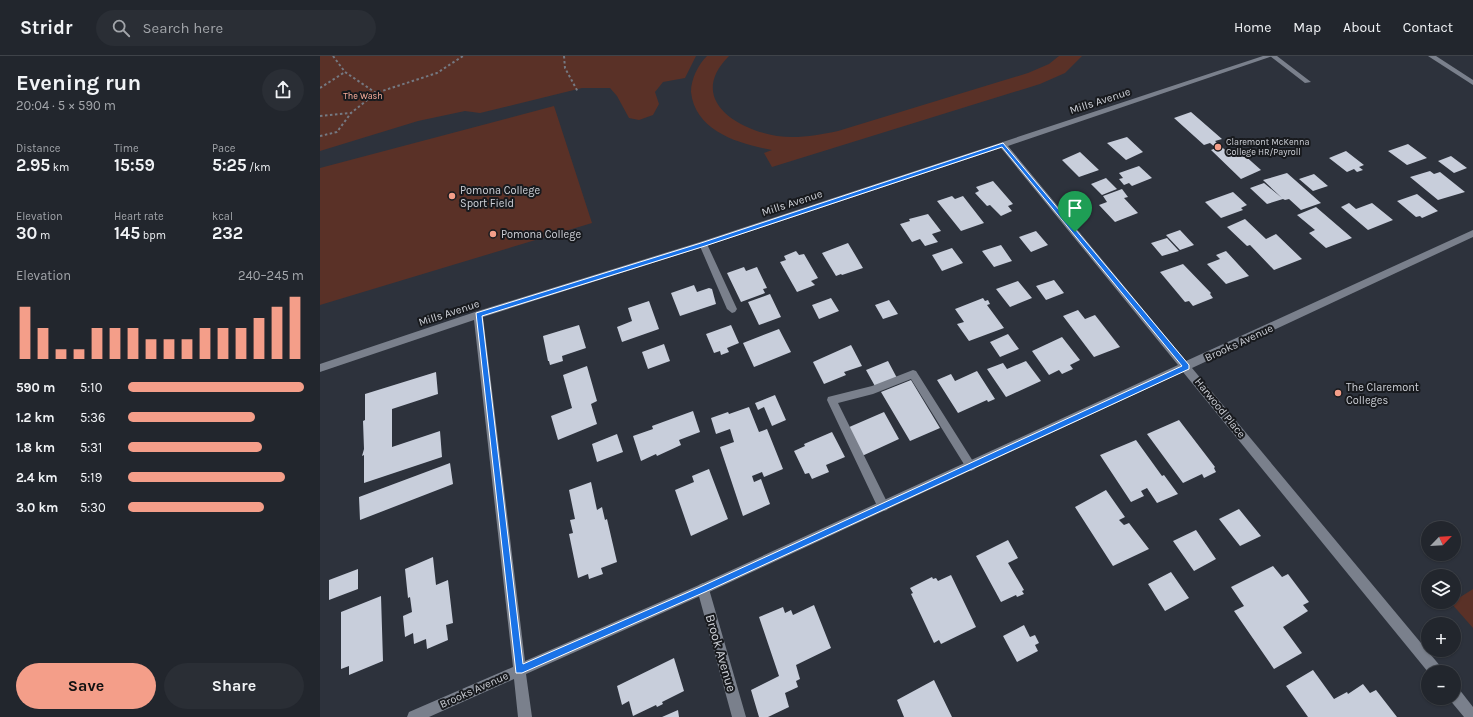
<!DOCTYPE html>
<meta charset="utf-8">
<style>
:root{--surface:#22262d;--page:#2a2e35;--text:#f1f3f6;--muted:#a2a5aa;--line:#3f4349;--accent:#f49e89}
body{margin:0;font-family:Karla,sans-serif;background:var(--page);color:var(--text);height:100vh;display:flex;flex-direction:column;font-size:15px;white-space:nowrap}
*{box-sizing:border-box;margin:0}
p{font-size:13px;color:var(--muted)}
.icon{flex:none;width:22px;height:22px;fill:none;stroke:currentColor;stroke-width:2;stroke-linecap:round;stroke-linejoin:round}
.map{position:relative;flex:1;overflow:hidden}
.details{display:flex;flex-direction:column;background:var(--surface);width:320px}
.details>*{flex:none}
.needle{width:26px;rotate:65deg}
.buttons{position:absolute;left:1101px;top:465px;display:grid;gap:8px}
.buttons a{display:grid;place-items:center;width:40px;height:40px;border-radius:50%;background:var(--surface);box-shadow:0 1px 3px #0004,0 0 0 1px var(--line);font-size:20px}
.pin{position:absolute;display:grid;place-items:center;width:34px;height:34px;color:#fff;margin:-41px -17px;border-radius:50% 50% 50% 0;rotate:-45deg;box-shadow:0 0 4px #0007}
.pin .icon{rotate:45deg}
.round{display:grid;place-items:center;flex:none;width:42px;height:42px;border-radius:21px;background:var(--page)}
.head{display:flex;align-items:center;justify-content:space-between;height:68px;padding:0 16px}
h1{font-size:22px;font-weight:700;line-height:30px}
.stats{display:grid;grid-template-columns:repeat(3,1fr);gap:6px;height:68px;padding:4px 16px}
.stats div{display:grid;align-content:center}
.stats b{font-size:17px;font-weight:700}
.stats small{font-size:11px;font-weight:400}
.stats p{font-size:11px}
.chart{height:112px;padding:8px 16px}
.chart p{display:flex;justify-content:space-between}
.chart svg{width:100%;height:72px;margin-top:4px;stroke:var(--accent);stroke-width:6}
.button{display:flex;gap:8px;margin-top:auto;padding:8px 16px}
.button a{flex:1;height:46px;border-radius:24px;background:var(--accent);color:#111;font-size:16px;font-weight:700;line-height:46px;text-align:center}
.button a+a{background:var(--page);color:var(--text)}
ul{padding:0 16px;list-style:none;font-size:13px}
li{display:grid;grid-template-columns:64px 48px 1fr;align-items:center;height:30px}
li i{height:10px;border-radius:5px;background:var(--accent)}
header{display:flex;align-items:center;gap:24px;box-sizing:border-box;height:56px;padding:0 20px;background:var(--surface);border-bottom:1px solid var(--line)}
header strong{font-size:19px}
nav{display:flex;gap:22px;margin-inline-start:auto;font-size:14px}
.search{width:280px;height:36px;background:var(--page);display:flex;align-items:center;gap:10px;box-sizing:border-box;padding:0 14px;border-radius:22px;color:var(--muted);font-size:15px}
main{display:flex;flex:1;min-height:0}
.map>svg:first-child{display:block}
.green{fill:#5a3127}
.building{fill:#c8cedb}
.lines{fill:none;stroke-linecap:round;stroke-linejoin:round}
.path{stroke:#757982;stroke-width:2;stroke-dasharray:2.5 2.5;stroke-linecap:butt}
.lane{fill:#7a808c;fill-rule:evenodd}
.street{fill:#7a808c;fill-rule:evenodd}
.secondary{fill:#7a808c;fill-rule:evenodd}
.route{fill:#1a73e8;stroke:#fff;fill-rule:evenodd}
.poi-dot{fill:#f49e89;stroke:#181a1e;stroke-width:1.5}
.labels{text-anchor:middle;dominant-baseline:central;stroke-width:4;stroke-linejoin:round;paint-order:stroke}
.far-park-label{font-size:9px;fill:#fcaf9c;stroke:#181a1e}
.far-poi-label{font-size:9px;fill:#ced1d8;stroke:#181a1e;text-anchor:start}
.street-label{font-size:11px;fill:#ced1d8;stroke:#181a1e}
.poi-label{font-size:11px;fill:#ced1d8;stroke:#181a1e;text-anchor:start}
.near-street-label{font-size:13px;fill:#ced1d8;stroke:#181a1e}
</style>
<header>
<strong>Stridr</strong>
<div class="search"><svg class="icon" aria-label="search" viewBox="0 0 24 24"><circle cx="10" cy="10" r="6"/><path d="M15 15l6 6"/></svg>Search here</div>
<nav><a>Home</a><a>Map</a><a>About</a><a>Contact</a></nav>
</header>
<main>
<section class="details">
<div class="head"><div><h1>Evening run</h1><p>20:04 · 5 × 590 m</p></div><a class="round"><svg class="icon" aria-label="share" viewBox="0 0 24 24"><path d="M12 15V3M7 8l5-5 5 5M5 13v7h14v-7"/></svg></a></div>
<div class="stats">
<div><p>Distance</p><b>2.95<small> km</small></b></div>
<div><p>Time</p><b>15:59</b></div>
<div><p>Pace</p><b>5:25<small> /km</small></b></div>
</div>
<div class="stats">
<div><p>Elevation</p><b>30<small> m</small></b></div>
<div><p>Heart rate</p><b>145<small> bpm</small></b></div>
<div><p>kcal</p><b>232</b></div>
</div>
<div class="chart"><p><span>Elevation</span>240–245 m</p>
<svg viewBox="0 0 160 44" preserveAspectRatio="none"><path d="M5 44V12M15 44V25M25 44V38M35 44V38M45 44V25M55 44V25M65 44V25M75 44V32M85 44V32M95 44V32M105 44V25M115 44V25M125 44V25M135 44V19M145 44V12M155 44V6"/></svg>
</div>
<ul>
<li><b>590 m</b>5:10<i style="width:100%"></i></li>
<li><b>1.2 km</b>5:36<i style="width:72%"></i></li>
<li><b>1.8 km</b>5:31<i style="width:76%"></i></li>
<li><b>2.4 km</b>5:19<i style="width:89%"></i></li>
<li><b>3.0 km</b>5:30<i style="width:77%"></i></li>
</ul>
<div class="button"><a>Save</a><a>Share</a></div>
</section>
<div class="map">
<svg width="1153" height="661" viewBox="0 0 1153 661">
<rect width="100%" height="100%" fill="#2d323c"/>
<!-- green -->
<path class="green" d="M 0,0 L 376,0 L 365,22 L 343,26 L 335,36 L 339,48 L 333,59 L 319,64 L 309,62 L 297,40 L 290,32 L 262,32 L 160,57 L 145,55 L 98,65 L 0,95 Z
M 387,0 L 409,0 C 367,42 415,73 457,80 C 478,83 498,79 518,75 L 708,17 L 729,8 L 739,0 L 762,0 L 745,17 L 720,28 L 452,111 L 444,97 L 452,94 C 419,88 375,75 371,36 C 371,23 378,9 387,0 Z
M 234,50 L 272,167 L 0,249 L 0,112 Z
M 1153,533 L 1153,572 L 1131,547 Z"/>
<!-- building -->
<path class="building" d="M 871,56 L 902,83 L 895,85 L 913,101 L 923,98 L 941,114 L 921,123 L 891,94 L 896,92 L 890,87 L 884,89 L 854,62 Z
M 807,81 L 823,96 L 806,104 L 787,87 Z
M 1088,88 L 1107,102 L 1087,109 L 1068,95 Z
M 1026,95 L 1044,109 L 1039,111 L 1043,114 L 1037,116 L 1034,113 L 1027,116 L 1009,102 Z
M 760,96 L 779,114 L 759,121 L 742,104 Z
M 1131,100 L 1147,112 L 1134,117 L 1118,105 Z
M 819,110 L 832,122 L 812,130 L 809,127 L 804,129 L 799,123 L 803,122 L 799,117 Z
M 1110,115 L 1114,118 L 1120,116 L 1145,136 L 1118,144 L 1090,121 Z
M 967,117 L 1001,147 L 981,154 L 969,143 L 965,144 L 963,143 L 947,148 L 930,132 L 944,127 L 962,142 L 943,124 Z
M 994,118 L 1008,130 L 993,135 L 979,123 Z
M 786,122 L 797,133 L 782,139 L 771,128 Z
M 673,125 L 693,148 L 688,150 L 692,155 L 681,160 L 670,149 L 667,150 L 655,137 L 659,135 L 656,131 Z
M 802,133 L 808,141 L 804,142 L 818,157 L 795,166 L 779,149 L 787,146 L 783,140 Z
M 913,136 L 927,149 L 921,152 L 923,154 L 901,162 L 885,146 Z
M 1097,138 L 1118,155 L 1102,162 L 1100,160 L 1096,161 L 1077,145 Z
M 632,140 L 635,143 L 643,140 L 664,167 L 641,175 L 617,145 Z
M 1029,147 L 1036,153 L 1052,147 L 1073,164 L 1048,174 L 1021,151 Z
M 996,151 L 1032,182 L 1006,192 L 989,177 L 995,174 L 977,159 Z
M 608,158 L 621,175 L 612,178 L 618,186 L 605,190 L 600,183 L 592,186 L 580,168 L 590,165 L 589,163 Z
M 925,163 L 946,183 L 956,178 L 982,203 L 954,214 L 930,189 L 927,190 L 907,171 Z
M 860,174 L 874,189 L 860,194 L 846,179 Z
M 716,175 L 728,189 L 711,196 L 699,181 Z
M 847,182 L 859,195 L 842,200 L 831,187 Z
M 528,187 L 543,212 L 522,219 L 521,218 L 516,220 L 502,197 Z
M 681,189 L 692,205 L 674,211 L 662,195 Z
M 632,192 L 643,207 L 622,215 L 612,199 Z
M 476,195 L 479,199 L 484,198 L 498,222 L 491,225 L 495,229 L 477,236 L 460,206 L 466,204 L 464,200 Z
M 906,195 L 929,220 L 906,228 L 887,208 L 900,203 L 896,199 Z
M 863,208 L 891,237 L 890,238 L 893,242 L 873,250 L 869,245 L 865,246 L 840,216 Z
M 424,211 L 426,215 L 437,211 L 447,232 L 443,233 L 445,237 L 421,246 L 407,217 Z
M 734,224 L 744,237 L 726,244 L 716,230 Z
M 698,225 L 712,242 L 690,251 L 676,233 Z
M 374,229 L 377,236 L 389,232 L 392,233 L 396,248 L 360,260 L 351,237 Z
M 450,238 L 461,261 L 439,269 L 428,246 Z
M 511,242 L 519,255 L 499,263 L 492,249 Z
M 663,242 L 665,245 L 668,244 L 670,248 L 667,249 L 684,272 L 649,285 L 637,268 L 644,266 L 635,253 Z
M 569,244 L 578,258 L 563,263 L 555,249 Z
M 329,245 L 339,273 L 302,286 L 297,271 L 312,265 L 308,252 Z
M 758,254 L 765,263 L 775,259 L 800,291 L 774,301 L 743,260 Z
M 259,269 L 266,292 L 242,300 L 243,305 L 230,309 L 229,305 L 228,305 L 223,280 Z
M 411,269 L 419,287 L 407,292 L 409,296 L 401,299 L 400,295 L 394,297 L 386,278 Z
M 459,273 L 471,296 L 434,311 L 423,287 Z
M 688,278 L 699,293 L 680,301 L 670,286 Z
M 742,281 L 760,304 L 750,309 L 753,313 L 742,318 L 739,314 L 729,319 L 712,295 Z
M 344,288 L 350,305 L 328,313 L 322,296 Z
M 531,289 L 542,310 L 524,316 L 526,319 L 504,328 L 493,306 Z
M 568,305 L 577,322 L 556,332 L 546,314 Z
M 706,305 L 721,325 L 686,341 L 667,313 L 683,307 L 687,313 Z
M 267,310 L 277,345 L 271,348 L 277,368 L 238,384 L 231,360 L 252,352 L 243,319 Z
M 657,315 L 675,343 L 668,346 L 667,344 L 638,357 L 617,324 L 631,318 L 635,325 Z
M 116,316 L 118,338 L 72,353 L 72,391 L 120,375 L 122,401 L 44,427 L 44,399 L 42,400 L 44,393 L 43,365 L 45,364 L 45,338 Z
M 591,324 L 620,372 L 590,385 L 561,336 Z
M 455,339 L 466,364 L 452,370 L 444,351 L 438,354 L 435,347 Z
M 429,351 L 439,376 L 447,373 L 463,413 L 444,421 L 442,416 L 432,420 L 434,426 L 441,423 L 450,448 L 423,460 L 400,391 L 414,386 L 410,373 L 396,378 L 391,362 L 408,356 L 409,358 Z
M 373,355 L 380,376 L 359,384 L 361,389 L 337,400 L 336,398 L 321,405 L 313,380 L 333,373 L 332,370 Z
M 564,356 L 579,383 L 542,400 L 527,372 Z
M 859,364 L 895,411 L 894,412 L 896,416 L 884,422 L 882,418 L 863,427 L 827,378 Z
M 512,376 L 525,401 L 506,409 L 509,416 L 492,423 L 489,417 L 485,418 L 474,395 L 485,390 L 484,388 Z
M 297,378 L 303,396 L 277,406 L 272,388 Z
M 816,384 L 842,420 L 844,419 L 858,438 L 837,447 L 827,432 L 821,435 L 824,440 L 811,446 L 780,399 Z
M 130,407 L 133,428 L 40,464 L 39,441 Z
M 389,413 L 408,463 L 371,480 L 355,434 L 374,426 L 372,420 Z
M 271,426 L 277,454 L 282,451 L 285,464 L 287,463 L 297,506 L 281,512 L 283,518 L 269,523 L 268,518 L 258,522 L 249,478 L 253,477 L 250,464 L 255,463 L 249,434 Z
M 786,434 L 805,461 L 799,464 L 804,469 L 809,467 L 829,493 L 793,510 L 755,451 Z
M 919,453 L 941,480 L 920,490 L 899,463 Z
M 876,474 L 896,503 L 874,515 L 853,485 Z
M 688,484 L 698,502 L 688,507 L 704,534 L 702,535 L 704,538 L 697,541 L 696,539 L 681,546 L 656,500 Z
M 113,501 L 116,529 L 128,524 L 133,567 L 126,569 L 128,584 L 107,593 L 106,583 L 94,588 L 93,577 L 85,581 L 83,560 L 92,556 L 90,541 L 88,542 L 85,513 Z
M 953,510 L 962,521 L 968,518 L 989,546 L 983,549 L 988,555 L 963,571 L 982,597 L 954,613 L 914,555 L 924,550 L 911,531 Z
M 38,513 L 38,533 L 9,544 L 9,524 Z
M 851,516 L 869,542 L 845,555 L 828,528 Z
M 631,519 L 656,571 L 621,588 L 619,584 L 614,587 L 591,538 L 593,537 L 590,532 L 612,521 L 613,523 L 616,522 L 618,525 Z
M 61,540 L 63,605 L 29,619 L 29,610 L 21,613 L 21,556 Z
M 494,549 L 511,592 L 476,609 L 480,623 L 476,625 L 478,631 L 465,637 L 469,651 L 448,661 L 439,661 L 431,634 L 459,620 L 439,561 L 463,551 L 465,557 L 471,554 L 473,559 Z
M 704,569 L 710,581 L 715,579 L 719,587 L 715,589 L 718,595 L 697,606 L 683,580 Z
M 354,602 L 364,635 L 342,646 L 343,648 L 337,651 L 336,649 L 313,660 L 309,645 L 302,649 L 297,630 Z
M 993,614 L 1014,643 L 1027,636 L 1028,638 L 1043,628 L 1050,637 L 1056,634 L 1077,661 L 988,661 L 966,630 Z
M 614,624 L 632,661 L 584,661 L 577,644 Z
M 358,654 L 359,661 L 342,661 Z"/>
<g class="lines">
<!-- path -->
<path class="path" d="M 13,0 L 25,16 L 56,37 L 117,17 L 143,0
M 244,0 L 245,12 L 258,36
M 0,32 L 25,16
M 0,60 L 31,57 L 56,37
M 0,80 L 17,76 L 31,57"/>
<!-- lane -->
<path class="lane" d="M 950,0 L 957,0 L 991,26 L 985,27 Z
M 383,185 L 387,188 L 417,253 L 415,256 L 412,257 L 407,253 L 379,188 Z
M 593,314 L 596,315 L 656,410 L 655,413 L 651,415 L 647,413 L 591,323 L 553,338 L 518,347 L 569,450 L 567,454 L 563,455 L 559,454 L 507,344 L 508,341 L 552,330 Z
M 383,527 L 387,529 L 389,533 L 426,661 L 412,661 L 377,533 L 379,529 Z"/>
<!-- street -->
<path class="street" d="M 943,0 L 953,0 L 688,90 L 866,305 L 1153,174 L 1153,181 L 872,312 L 1121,611 L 1122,616 L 1108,616 L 863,316 L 387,537 L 206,618 L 212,661 L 198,661 L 194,623 L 109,661 L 87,661 L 89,656 L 193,611 L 154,264 L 0,316 L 0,308 L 158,255 L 380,186 ZM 681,92 L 858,309 L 379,529 L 205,605 L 163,261 L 386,190 Z
M 1134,631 L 1139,633 L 1153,651 L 1153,661 L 1144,661 L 1129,643 L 1134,642 Z"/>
<!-- secondary -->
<path class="secondary" d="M 1108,0 L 1116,0 L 1153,24 L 1153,29 Z"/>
</g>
<!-- route -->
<path class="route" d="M 683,87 L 869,309 L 869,313 L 385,536 L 202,617 L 196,617 L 156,257 L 381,187 ZM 682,91 L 862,310 L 380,531 L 203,608 L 162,260 L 385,190 Z"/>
<!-- markers -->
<g class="poi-dot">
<circle cx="898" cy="91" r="4"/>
<circle cx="132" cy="140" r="4"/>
<circle cx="173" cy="178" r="4"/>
<circle cx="1018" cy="337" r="4"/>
</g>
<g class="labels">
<!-- far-park labels -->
<g class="far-park-label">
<text x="43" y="40">The Wash</text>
</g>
<!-- far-poi labels -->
<g class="far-poi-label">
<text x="906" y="86">Claremont McKenna<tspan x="906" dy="10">College HR/Payroll</tspan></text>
</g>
<!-- street labels -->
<g class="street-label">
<text transform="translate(780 45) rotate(-18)">Mills Avenue</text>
<text transform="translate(472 147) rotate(-18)">Mills Avenue</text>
<text transform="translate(129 257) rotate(-18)">Mills Avenue</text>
<text transform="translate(919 287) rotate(-25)">Brooks Avenue</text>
<text transform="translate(900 352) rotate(51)">Harwood Place</text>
<text transform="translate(154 634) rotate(-24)">Brooks Avenue</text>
</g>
<!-- poi labels -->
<g class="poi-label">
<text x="140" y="134">Pomona College<tspan x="140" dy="13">Sport Field</tspan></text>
<text x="181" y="178">Pomona College</text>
<text x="1026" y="331">The Claremont<tspan x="1026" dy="13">Colleges</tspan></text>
</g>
<!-- near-street labels -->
<g class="near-street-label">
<text transform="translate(401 597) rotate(74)">Brook Avenue</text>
</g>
</g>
</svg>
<div class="buttons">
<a><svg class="needle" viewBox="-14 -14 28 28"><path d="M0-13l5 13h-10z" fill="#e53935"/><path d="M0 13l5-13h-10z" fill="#a2a5aa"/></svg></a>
<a><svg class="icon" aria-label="layers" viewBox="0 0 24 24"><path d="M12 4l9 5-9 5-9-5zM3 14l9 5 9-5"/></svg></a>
<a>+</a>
<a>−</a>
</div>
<div class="pin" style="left:755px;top:176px;background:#1e9e55"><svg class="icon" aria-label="arrive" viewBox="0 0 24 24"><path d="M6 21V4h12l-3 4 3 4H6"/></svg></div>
</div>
</main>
